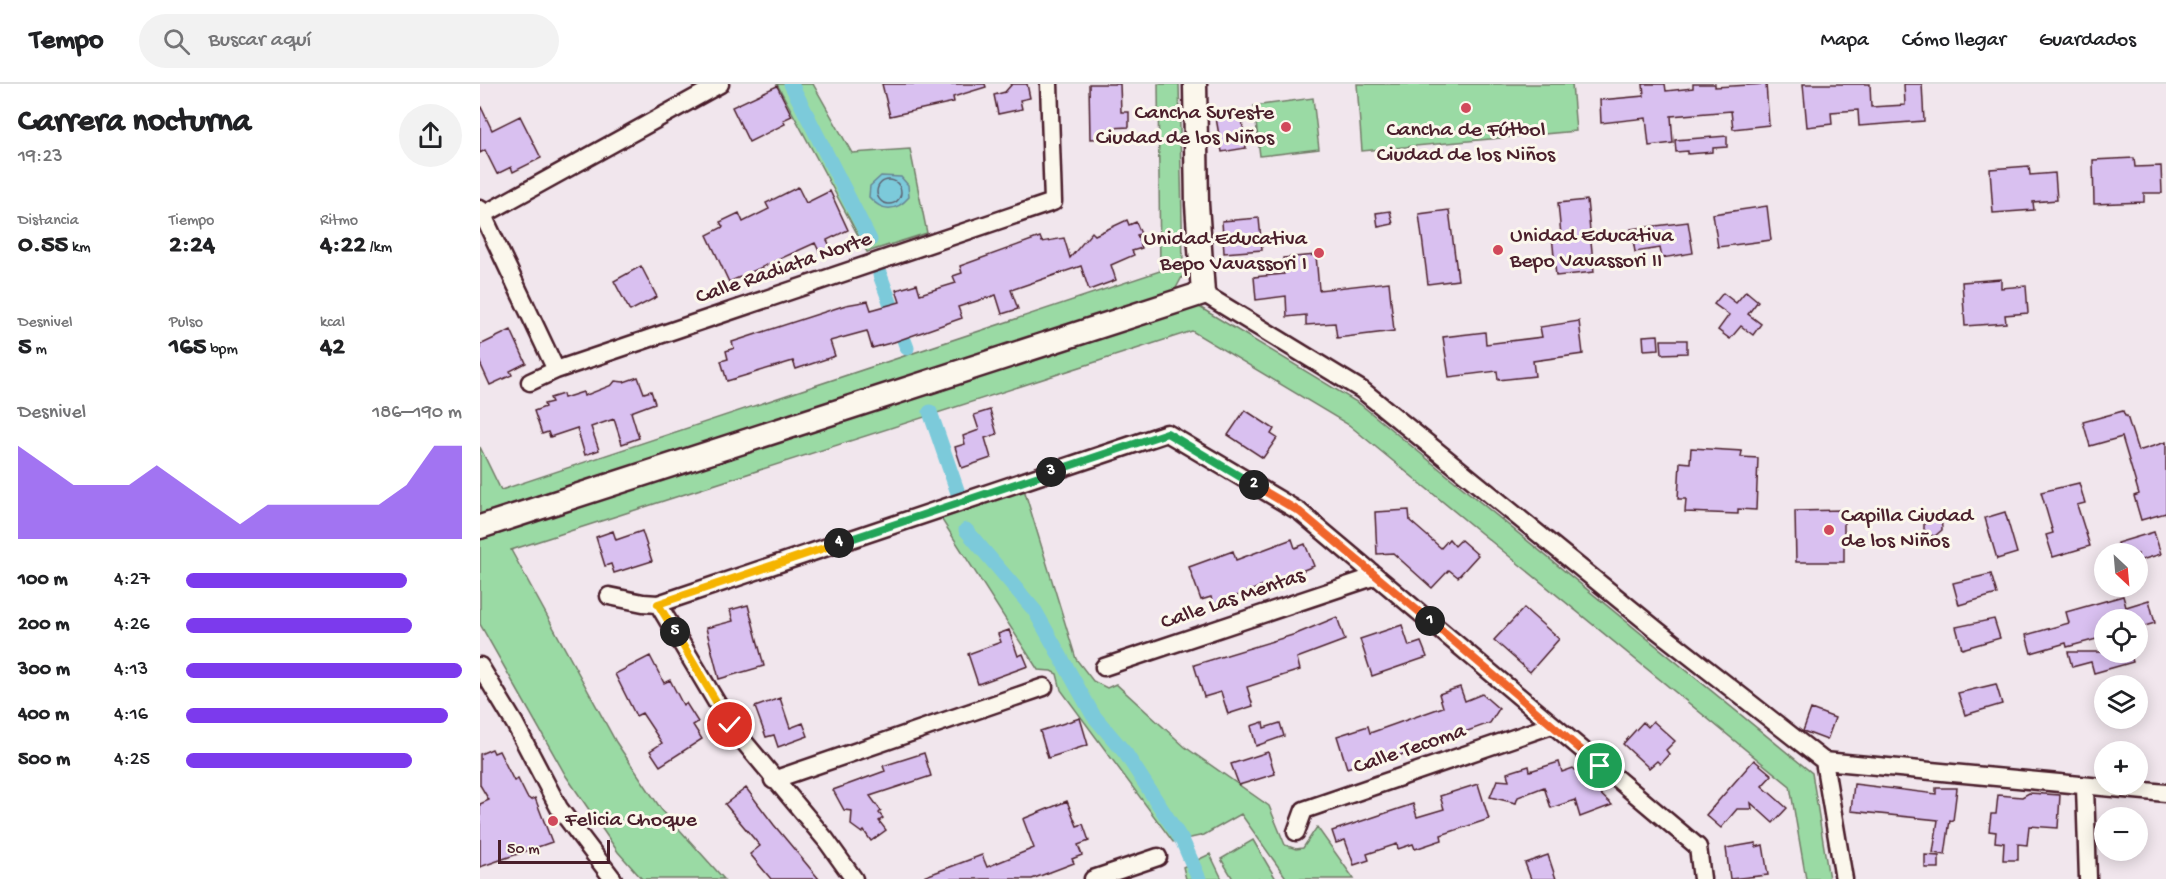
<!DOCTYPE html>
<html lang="es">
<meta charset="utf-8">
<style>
:root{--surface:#fff;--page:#f2f2f2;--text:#202124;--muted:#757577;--line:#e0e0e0;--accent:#7c3aed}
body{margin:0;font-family:"Gochi Hand",sans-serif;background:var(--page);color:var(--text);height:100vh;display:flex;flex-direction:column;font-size:22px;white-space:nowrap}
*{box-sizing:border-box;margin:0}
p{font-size:20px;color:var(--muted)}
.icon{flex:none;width:33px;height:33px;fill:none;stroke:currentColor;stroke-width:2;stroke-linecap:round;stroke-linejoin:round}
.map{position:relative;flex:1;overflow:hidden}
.sheet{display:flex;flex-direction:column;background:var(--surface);width:480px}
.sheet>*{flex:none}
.needle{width:39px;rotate:154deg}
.buttons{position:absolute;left:1614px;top:459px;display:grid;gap:12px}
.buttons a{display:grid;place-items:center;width:54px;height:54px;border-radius:50%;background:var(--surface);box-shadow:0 3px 15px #0003;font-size:30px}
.scale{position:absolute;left:18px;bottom:15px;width:112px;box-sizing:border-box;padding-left:6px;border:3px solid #4a1f2b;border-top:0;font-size:16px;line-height:21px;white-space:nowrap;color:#4a1f2b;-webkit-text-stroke:4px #fbf7ec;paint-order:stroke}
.pin{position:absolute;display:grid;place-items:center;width:51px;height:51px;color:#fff;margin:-26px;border:3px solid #fff;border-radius:50%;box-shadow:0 2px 6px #0007}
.km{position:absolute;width:30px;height:30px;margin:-15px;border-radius:50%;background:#222;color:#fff;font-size:16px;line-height:30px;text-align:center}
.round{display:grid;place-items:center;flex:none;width:63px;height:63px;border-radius:32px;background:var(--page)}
.head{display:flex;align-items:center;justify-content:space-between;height:102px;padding:0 18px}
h1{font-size:33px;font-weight:800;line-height:45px}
.figures{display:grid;grid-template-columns:repeat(3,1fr);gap:9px;height:102px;padding:6px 18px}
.figures div{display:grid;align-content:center}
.figures b{font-size:26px;font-weight:800}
.figures small{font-size:16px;font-weight:400}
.figures p{font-size:16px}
.chart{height:168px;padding:12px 18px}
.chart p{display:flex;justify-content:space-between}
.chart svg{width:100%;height:108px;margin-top:6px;fill:var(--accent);opacity:.7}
ul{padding:0 18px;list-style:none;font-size:20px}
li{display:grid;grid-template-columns:96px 72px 1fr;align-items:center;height:45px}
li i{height:15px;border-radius:8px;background:var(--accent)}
header{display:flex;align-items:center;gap:36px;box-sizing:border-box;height:84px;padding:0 30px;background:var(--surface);border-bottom:2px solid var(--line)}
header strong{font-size:28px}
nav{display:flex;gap:33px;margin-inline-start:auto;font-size:21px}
.search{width:420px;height:54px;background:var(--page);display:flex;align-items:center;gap:15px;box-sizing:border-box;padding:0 21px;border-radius:33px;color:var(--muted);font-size:22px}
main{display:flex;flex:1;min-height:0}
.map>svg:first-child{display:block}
.green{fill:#9adaa4;stroke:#727c68;stroke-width:1.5}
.water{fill:#7ccada;stroke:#688694;stroke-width:1.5}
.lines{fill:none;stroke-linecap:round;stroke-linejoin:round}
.shore{stroke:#5e6371;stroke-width:1.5}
.canal{stroke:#7ccada;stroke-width:15}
.building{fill:#d9c0f0;stroke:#4a1f2b;stroke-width:1.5}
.street-casing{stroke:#4a1f2b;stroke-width:21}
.secondary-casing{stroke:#4a1f2b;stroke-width:27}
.street{stroke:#fbf7ec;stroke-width:16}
.secondary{stroke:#fbf7ec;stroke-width:22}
.split-1-casing{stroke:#fff;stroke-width:12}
.split-2-casing{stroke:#fff;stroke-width:12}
.split-3-casing{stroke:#fff;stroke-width:12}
.split-4-casing{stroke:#fff;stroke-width:12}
.split-5-casing{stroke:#fff;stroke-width:12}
.split-6-casing{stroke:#fff;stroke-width:12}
.split-1{stroke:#f0652b;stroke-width:8}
.split-2{stroke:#f0652b;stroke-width:8}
.split-3{stroke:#22a559;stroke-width:8}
.split-4{stroke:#22a559;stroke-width:8}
.split-5{stroke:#f5b400;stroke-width:8}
.split-6{stroke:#f5b400;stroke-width:8}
.poi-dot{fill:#d1495b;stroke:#fbf7ec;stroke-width:2}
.labels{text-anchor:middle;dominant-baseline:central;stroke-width:6;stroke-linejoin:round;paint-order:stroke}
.poi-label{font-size:22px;fill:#4a1f2b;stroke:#fbf7ec;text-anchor:start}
.street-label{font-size:22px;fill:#4a1f2b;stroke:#fbf7ec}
</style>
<header>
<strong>Tempo</strong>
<div class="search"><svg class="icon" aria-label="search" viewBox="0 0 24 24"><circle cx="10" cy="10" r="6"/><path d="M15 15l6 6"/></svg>Buscar aquí</div>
<nav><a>Mapa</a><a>Cómo llegar</a><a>Guardados</a></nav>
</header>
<main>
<section class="sheet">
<div class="head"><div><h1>Carrera nocturna</h1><p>19:23</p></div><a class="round"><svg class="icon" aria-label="share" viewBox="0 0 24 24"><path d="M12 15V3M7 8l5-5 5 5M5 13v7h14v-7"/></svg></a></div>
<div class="figures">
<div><p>Distancia</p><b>0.55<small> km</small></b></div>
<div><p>Tiempo</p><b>2:24</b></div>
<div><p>Ritmo</p><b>4:22<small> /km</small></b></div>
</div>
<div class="figures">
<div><p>Desnivel</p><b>5<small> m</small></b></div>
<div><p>Pulso</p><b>165<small> bpm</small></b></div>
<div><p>kcal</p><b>42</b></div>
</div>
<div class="chart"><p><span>Desnivel</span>186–190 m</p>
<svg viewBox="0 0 160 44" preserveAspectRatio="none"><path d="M0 44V6L10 14L20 22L30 22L40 22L50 14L60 22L70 30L80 38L90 30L100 30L110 30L120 30L130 30L140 22L150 6L160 6V44z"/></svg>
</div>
<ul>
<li><b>100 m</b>4:27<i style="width:80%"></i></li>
<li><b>200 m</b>4:26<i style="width:82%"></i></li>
<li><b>300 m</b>4:13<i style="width:100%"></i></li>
<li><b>400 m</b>4:16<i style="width:95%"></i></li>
<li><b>500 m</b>4:25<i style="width:82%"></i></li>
</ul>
</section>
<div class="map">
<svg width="1686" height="795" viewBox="0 0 1686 795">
<rect width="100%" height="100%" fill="#f1e6ed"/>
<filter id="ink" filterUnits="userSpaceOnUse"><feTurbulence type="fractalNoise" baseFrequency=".0167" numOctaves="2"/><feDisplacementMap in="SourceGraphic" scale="12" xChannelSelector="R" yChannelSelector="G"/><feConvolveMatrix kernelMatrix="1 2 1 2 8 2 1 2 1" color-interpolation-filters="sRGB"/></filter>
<g filter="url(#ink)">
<!-- green -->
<path class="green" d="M 297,0 L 333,0 L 372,69 L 430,65 L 447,149 L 387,168 Z
M 678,0 L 699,0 L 703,179 L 703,191 L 695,206 L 0,430 L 0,363 L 21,406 L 680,187 Z
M 877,0 L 1092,0 L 1096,47 L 882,67 Z
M 833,14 L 839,65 L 780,72 L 774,22 Z
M 716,221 L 880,320 L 1332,689 L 1349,795 L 1326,795 L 1310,702 L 869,341 L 712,247 L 31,466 L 136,658 L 181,725 L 244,795 L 162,795 L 138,768 L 86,692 L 0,540 L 0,456 Z
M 544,405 L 596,575 L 613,597 L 627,604 L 636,600 L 705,663 L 789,722 L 805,761 L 816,765 L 823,764 L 837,743 L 874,795 L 807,795 L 761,730 L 724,751 L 693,758 L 581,606 L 577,590 L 571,587 L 558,586 L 460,433 Z
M 773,756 L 796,795 L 753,795 L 741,775 Z
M 730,770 L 742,795 L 706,795 L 703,783 Z"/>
<!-- water -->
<path class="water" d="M 401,92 L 421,93 L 428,101 L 429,113 C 416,128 402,128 389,113 L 390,102 Z"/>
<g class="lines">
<!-- shore -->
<path class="shore" d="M397 108a12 12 0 1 1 24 0a12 12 0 1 1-24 0Z"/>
<!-- canal -->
<path class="canal" d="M 311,0 L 390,156
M 400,191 L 427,264
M 450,328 L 478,409
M 486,446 L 555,527 L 613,631 L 646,670 L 703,758 L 719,795"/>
</g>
<!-- building -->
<path class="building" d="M 402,0 L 505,0 L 506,3 L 473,13 L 474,18 L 410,32 Z
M 532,0 L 547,0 L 550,14 L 540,16 L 542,25 L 518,30 L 514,11 L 525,8 Z
M 609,0 L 640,0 L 641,28 L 649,28 L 649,43 L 630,44 L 630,54 L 610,55 Z
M 1163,0 L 1185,0 L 1186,7 L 1213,4 L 1213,0 L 1235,0 L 1235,3 L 1286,0 L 1289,41 L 1253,45 L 1251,27 L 1191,32 L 1193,59 L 1169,62 L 1166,34 L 1121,39 L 1120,16 L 1164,12 Z
M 1323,0 L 1390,0 L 1391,23 L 1425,21 L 1424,0 L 1442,0 L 1444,37 L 1379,42 L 1378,26 L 1351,28 L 1352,40 L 1327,43 Z
M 297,2 L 312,32 L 303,36 L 305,40 L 269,58 L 252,23 Z
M 0,21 L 12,46 L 40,32 L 61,74 L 33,88 L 31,83 L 17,90 L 5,66 L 0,69 Z
M 761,30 L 766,64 L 742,68 L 736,34 Z
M 1247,52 L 1247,63 L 1233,64 L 1233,68 L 1208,70 L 1208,67 L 1196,68 L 1195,56 Z
M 1654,74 L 1655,83 L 1681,82 L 1682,109 L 1664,109 L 1664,118 L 1614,120 L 1613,76 Z
M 1549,82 L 1550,91 L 1575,89 L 1577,116 L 1553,118 L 1554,126 L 1513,129 L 1510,85 Z
M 318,103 L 326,119 L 350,107 L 368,146 L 347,156 L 351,164 L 340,169 L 335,159 L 249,198 L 227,151 L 243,143 L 240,138 L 259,129 L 263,138 L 289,125 L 286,119 Z
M 1107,116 L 1114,188 L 1076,192 L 1072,152 L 1081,151 L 1078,119 Z
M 1287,122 L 1291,156 L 1238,163 L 1233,130 Z
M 969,126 L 978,196 L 948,200 L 939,130 Z
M 910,127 L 913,140 L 898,143 L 896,129 Z
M 779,134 L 782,166 L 744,169 L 742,137 Z
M 647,136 L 649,141 L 656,138 L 661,150 L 657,151 L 662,164 L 652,167 L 654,171 L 631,181 L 636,196 L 609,206 L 601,182 L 531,206 L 538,225 L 522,230 L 516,211 L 478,223 L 482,234 L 414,258 L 392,264 L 387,247 L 350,257 L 355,272 L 316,285 L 313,277 L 247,297 L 241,277 L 248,275 L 246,267 L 254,264 L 252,258 L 366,221 L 388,217 L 391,226 L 420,218 L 416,206 L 437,200 L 440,210 L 476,199 L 473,192 L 482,189 L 480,182 L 560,153 L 562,158 L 584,154 L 590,174 L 612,148 L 615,151 Z
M 1208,138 L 1213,169 L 1182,174 L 1180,164 L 1155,168 L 1151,145 Z
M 836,171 L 839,206 L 909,198 L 914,247 L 857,254 L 855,239 L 826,241 L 826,231 L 807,233 L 806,212 L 776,216 L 774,193 L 804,190 L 803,174 Z
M 161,182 L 177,213 L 150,227 L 134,197 Z
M 1521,195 L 1521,204 L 1546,202 L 1548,229 L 1525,231 L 1526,239 L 1485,242 L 1482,198 Z
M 1266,207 L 1278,217 L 1268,230 L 1281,240 L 1273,251 L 1261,242 L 1250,255 L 1238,246 L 1249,231 L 1234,220 L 1243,209 L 1256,219 Z
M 1099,237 L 1103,270 L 1053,277 L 1055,292 L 1018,296 L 1017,287 L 969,293 L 963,253 L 1005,248 L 1006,260 L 1062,253 L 1060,243 Z
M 31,246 L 46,279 L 30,287 L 32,291 L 10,301 L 0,279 L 0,261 Z
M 1178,251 L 1179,265 L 1164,266 L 1163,252 Z
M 1181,256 L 1207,256 L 1207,269 L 1182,270 Z
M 158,293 L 164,309 L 171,307 L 175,319 L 151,328 L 159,354 L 142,360 L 134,335 L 111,343 L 119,366 L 105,371 L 97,344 L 70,353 L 68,348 L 62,350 L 54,327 L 65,323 L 64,320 L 72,318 L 70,314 L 83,310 L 84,314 L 103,308 L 104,312 L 132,301 L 135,297 L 144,298 Z
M 510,326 L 517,350 L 505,354 L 511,374 L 482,384 L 475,363 L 485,360 L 483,352 L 499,346 L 494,331 Z
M 765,326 L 794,345 L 791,350 L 797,354 L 783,374 L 748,351 Z
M 1643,327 L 1645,332 L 1647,332 L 1658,367 L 1686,358 L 1686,429 L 1661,436 L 1654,412 L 1659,410 L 1642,353 L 1610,362 L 1603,338 Z
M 1211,364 L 1262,367 L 1261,373 L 1278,374 L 1276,426 L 1258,425 L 1258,430 L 1205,428 L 1206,415 L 1198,415 L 1200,378 L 1210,379 Z
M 1599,399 L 1605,419 L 1597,421 L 1610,462 L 1573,473 L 1566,451 L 1573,449 L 1561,408 Z
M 929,426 L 930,437 L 961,464 L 969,455 L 975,462 L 981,456 L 998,471 L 978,493 L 969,486 L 952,504 L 913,469 L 897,470 L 895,428 Z
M 1364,426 L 1364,478 L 1316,478 L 1315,427 Z
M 1461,428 L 1462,446 L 1455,452 L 1449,451 L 1444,446 L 1444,433 Z
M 1525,428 L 1537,469 L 1517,475 L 1505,434 Z
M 133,447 L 136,456 L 162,447 L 172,477 L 134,489 L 131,480 L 125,482 L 116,453 Z
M 1674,448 L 1681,470 L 1658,477 L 1658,470 L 1640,470 L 1637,459 Z
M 812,455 L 815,464 L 825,460 L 834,482 L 734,521 L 731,513 L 721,516 L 709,483 L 753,467 L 756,476 Z
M 1511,490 L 1517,510 L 1479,521 L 1473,499 Z
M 1643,512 L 1646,523 L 1669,516 L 1675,539 L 1658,544 L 1658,536 L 1624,536 L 1624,553 L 1587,563 L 1586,559 L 1551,569 L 1546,551 L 1589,539 L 1586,528 Z
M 268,521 L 284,582 L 239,595 L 226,544 L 253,537 L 250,526 Z
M 1044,524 L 1079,555 L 1050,588 L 1014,556 Z
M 857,533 L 865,556 L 817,574 L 820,586 L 767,603 L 773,622 L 748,630 L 741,608 L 724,613 L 714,581 L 816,550 Z
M 1514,535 L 1520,554 L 1482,565 L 1476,543 Z
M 922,541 L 929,562 L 941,558 L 947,573 L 892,592 L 880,555 Z
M 529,546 L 538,572 L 543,570 L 548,582 L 498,600 L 488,570 L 521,558 L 518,550 Z
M 1588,568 L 1650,568 L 1653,578 L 1614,589 L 1611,578 L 1592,583 Z
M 170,572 L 184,599 L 190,596 L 203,621 L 206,619 L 218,638 L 213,641 L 222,655 L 180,682 L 170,667 L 182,659 L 162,629 L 156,632 L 135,590 Z
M 1516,600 L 1522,620 L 1485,631 L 1478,609 Z
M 980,603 L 985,617 L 1002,610 L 1019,625 L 1010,639 L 918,672 L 916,667 L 867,684 L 857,652 L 888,642 L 890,649 L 963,623 L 959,610 Z
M 300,614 L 310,644 L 323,639 L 328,652 L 298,663 L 294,651 L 286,653 L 275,623 Z
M 1331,625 L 1355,634 L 1347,656 L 1323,647 Z
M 600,634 L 608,661 L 568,674 L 560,647 Z
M 1173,637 L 1195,657 L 1186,666 L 1189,670 L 1180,680 L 1177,677 L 1169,684 L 1143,660 L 1163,638 L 1168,643 Z
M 783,638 L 784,644 L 800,639 L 804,652 L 776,662 L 771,642 Z
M 12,665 L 14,669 L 19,667 L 34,697 L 38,695 L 47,713 L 51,716 L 55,714 L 72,758 L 0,783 L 0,720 L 9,716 L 0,701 L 0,670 Z
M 788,668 L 795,690 L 759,701 L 751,680 Z
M 444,669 L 451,692 L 390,712 L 401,727 L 399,729 L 403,734 L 399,737 L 406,746 L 391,757 L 384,747 L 382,749 L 371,741 L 372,727 L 364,726 L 353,706 L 405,687 L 403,682 Z
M 1274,676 L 1292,691 L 1282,702 L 1307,724 L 1293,739 L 1271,719 L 1272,725 L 1257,725 L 1241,744 L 1226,731 Z
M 1079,678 L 1082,688 L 1093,684 L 1132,721 L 1100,733 L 1095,716 L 1071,724 L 1064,703 L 1038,713 L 1036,719 L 1010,713 L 1017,696 L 1029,697 L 1027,689 L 1049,682 L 1050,687 Z
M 998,700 L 1009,735 L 961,751 L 962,756 L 935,765 L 933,760 L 918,765 L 917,760 L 887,770 L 889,776 L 874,781 L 865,756 L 856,759 L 852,747 L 933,720 L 937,733 L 964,725 L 960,712 Z
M 1374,700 L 1456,710 L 1456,704 L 1477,704 L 1473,737 L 1470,736 L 1465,771 L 1453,769 L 1458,736 L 1371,727 Z
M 266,704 L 294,741 L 339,795 L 291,795 L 270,770 L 280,762 L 245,720 Z
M 1549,709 L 1580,711 L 1578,744 L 1549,742 L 1547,761 L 1538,760 L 1538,776 L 1523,776 L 1524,759 L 1515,758 L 1516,748 L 1509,747 L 1511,730 L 1516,730 L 1518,711 L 1542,713 Z
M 587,717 L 597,742 L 603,740 L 609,757 L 598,761 L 602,771 L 592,775 L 594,779 L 552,795 L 438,795 L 502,771 L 507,783 L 554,764 L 543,735 Z
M 1276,759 L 1276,763 L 1283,761 L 1288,791 L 1250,795 L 1246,764 Z
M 1068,771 L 1076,795 L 1051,795 L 1045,779 Z
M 1445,771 L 1459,772 L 1459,784 L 1445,784 Z"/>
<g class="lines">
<defs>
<path id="street" d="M 0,125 L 76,286
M 3,131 L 240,0
M 723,209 L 882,306 L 1178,547 L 1344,677 L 1686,709
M 50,298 L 76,286 L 573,118 L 569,0
M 129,512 L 163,519 L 178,520 L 687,349 L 820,428 L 1218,763 L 1222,795
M 178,520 L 250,641 L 346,756 L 374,795
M 0,582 L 35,640 L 79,724 L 133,795
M 624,583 L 896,492
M 1344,677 L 1364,795
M 293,696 L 564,603
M 1605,703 L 1608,795
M 816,748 L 824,726 L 1072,641
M 613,795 L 678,773"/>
<path id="secondary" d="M 0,443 L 723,209 L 717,120 L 715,0"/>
</defs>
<!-- street casing -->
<use href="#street" class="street-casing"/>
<!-- secondary casing -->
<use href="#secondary" class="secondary-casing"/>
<!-- street -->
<use href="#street" class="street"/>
<!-- secondary -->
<use href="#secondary" class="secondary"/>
</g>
</g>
<g class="lines" filter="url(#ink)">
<defs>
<path id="split-1" d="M 950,537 L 1120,682"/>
<path id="split-2" d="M 774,401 L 820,428 L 950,537"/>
<path id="split-3" d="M 571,388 L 687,349 L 774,401"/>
<path id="split-4" d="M 359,459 L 571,388"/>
<path id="split-5" d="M 195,548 L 178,520 L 359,459"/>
<path id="split-6" d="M 195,548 L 250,641"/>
</defs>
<!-- split-1 casing -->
<use href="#split-1" class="split-1-casing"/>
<!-- split-2 casing -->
<use href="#split-2" class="split-2-casing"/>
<!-- split-3 casing -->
<use href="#split-3" class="split-3-casing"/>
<!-- split-4 casing -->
<use href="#split-4" class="split-4-casing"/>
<!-- split-5 casing -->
<use href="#split-5" class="split-5-casing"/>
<!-- split-6 casing -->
<use href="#split-6" class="split-6-casing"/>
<!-- split-1 -->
<use href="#split-1" class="split-1"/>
<!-- split-2 -->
<use href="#split-2" class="split-2"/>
<!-- split-3 -->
<use href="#split-3" class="split-3"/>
<!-- split-4 -->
<use href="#split-4" class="split-4"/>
<!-- split-5 -->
<use href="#split-5" class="split-5"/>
<!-- split-6 -->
<use href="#split-6" class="split-6"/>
</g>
<!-- markers -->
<g class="poi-dot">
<circle cx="986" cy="24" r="6"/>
<circle cx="806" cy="43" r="6"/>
<circle cx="1018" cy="166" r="6"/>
<circle cx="839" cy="169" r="6"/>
<circle cx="1349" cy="446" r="6"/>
<circle cx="73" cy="737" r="6"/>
</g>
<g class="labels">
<!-- poi labels -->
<g class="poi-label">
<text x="794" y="30" text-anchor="end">Cancha Sureste<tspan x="794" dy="25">Ciudad de los Niños</tspan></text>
<text x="986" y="47" text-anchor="middle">Cancha de Fútbol<tspan x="986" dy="25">Ciudad de los Niños</tspan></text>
<text x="1030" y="153">Unidad Educativa<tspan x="1030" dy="25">Bepo Vavassori II</tspan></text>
<text x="827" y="156" text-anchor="end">Unidad Educativa<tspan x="827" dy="25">Bepo Vavassori I</tspan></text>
<text x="1361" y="433">Capilla Ciudad<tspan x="1361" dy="25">de los Niños</tspan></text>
<text x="85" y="737">Felicia Choque</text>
</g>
<!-- street labels -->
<g class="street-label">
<text transform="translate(304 185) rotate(-19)">Calle Radiata Norte</text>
<text transform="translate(753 516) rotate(-19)">Calle Las Mentas</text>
<text transform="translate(930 666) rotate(-19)">Calle Tecoma</text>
</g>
</g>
</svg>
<div class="buttons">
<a><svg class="needle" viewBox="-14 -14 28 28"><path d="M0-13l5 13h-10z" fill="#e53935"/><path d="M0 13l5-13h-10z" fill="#757577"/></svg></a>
<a><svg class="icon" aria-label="locate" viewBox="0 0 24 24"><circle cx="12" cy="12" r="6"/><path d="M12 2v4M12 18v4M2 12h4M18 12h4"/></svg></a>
<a><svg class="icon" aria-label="layers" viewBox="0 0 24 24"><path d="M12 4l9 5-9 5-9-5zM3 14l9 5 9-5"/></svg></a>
<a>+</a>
<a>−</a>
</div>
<div class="scale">50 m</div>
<div class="pin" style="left:1120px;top:682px;background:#1e9e55"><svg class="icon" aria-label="arrive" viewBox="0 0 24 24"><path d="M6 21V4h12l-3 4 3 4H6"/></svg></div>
<div class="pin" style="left:250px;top:641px;background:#d93025"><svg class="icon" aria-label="check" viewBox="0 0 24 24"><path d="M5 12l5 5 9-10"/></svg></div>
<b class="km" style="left:950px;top:537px">1</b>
<b class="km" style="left:774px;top:401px">2</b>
<b class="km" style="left:571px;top:388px">3</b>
<b class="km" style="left:359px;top:459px">4</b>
<b class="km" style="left:195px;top:548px">5</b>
</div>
</main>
